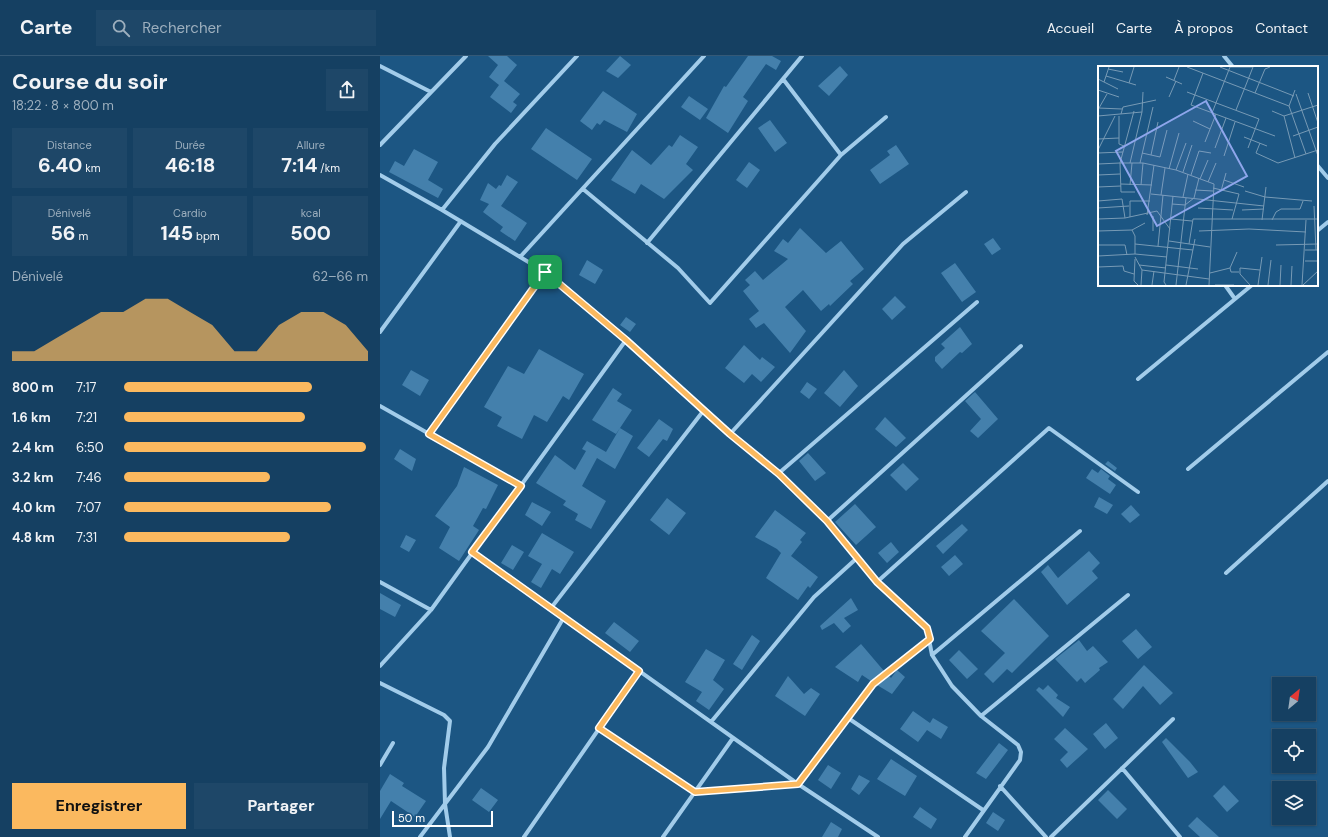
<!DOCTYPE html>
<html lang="fr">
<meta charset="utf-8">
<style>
:root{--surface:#154062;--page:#1e4768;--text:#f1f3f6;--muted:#9dafbe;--line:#345977;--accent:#fbb95f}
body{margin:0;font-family:"DM Sans",sans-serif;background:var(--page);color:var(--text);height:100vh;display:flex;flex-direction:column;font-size:15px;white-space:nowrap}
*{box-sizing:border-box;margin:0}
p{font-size:13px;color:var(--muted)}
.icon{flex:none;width:22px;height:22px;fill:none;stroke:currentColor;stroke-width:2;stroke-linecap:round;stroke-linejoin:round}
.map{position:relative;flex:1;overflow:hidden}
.side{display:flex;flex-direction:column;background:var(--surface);width:380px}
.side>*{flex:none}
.needle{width:26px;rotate:29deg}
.controls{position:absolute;left:892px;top:621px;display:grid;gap:8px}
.controls a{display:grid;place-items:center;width:44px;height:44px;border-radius:0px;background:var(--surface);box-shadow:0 1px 3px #0004,0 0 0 1px var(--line);font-size:20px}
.scale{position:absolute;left:12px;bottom:10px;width:101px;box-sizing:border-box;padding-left:4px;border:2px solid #fff;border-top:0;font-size:11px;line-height:14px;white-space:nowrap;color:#fff;-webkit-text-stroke:3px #1c5683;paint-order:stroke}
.pin{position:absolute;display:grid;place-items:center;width:34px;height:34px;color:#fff;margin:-17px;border-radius:8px;box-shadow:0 2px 6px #0006}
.round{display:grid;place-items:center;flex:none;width:42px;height:42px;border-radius:0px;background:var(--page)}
.summary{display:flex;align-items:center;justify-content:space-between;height:68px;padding:0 12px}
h1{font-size:22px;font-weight:700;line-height:30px}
.figures{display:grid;grid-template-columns:repeat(3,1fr);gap:6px;height:68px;padding:4px 12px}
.figures div{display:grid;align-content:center;border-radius:0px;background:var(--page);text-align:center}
.figures b{font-size:20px;font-weight:700}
.figures small{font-size:11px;font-weight:400}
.figures p{font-size:11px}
.chart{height:112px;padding:8px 12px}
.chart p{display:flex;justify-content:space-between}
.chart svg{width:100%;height:72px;margin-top:4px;fill:var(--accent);opacity:.7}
.action{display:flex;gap:8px;margin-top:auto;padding:8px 12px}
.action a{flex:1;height:46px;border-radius:0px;background:var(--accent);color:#111;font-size:16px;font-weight:700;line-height:46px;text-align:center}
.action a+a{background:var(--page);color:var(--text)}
ul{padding:0 12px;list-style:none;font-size:13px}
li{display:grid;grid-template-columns:64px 48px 1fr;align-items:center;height:30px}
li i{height:10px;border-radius:5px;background:var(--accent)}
header{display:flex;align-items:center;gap:24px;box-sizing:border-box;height:56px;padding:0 20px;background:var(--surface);border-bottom:1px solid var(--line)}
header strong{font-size:19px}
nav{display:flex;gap:22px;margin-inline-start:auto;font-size:14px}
.search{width:280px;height:36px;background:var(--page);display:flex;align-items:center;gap:10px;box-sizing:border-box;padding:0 14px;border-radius:0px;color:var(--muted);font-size:15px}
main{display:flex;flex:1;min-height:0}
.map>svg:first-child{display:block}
.building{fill:#4480ac}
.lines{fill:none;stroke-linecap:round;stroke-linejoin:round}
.minor{stroke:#a2ccea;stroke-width:4}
.route-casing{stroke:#fff;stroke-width:8}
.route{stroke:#fbb95f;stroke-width:5}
.inset-road{fill:none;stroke:#779ab5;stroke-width:1}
.view{fill:#8ea6ec;fill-opacity:0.15;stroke:#8ea6ec;stroke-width:2}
.inset-edge{fill:none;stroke:#fff;stroke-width:2}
</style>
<header>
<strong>Carte</strong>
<div class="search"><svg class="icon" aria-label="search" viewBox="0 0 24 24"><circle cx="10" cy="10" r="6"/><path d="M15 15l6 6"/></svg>Rechercher</div>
<nav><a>Accueil</a><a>Carte</a><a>À propos</a><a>Contact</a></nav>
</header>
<main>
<section class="side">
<div class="summary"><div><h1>Course du soir</h1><p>18:22 · 8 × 800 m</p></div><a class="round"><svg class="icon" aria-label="share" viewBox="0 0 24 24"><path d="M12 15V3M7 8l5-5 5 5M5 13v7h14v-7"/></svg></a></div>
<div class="figures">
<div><p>Distance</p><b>6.40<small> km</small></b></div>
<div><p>Durée</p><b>46:18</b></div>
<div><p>Allure</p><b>7:14<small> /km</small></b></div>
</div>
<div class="figures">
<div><p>Dénivelé</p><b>56<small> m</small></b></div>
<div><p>Cardio</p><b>145<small> bpm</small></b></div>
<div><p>kcal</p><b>500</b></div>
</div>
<div class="chart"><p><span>Dénivelé</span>62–66 m</p>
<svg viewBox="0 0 160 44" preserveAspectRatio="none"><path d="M0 44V38L10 38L20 30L30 22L40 14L50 14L60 6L70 6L80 14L90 22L100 38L110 38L120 22L130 14L140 14L150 22L160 38V44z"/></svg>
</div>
<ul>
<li><b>800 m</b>7:17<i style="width:77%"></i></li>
<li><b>1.6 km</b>7:21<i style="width:74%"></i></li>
<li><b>2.4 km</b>6:50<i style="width:99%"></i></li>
<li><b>3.2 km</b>7:46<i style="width:60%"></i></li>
<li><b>4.0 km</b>7:07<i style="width:85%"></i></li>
<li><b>4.8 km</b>7:31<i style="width:68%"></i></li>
</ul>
<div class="action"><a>Enregistrer</a><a>Partager</a></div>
</section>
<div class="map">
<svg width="948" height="781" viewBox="0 0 948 781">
<rect width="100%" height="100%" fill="#1c5683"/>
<!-- building -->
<path class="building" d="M 108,0 L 127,0 L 137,9 L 124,25 L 140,38 L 133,46 L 137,49 L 131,57 L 110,41 L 119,29 L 109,21 L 118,9 Z
M 240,0 L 251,9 L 238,22 L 226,15 Z
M 368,0 L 392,0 L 401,5 L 396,14 L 386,8 L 363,41 L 368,45 L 348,77 L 326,62 L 344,30 L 346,31 Z
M 460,10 L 468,19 L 449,40 L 438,30 Z
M 223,35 L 257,58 L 247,76 L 224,64 L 220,69 L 217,67 L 212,74 L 200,65 Z
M 309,40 L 328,53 L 320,64 L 301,51 Z
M 390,64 L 407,87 L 395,96 L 378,72 Z
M 166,72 L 212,103 L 197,124 L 151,93 Z
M 300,79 L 318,91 L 306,108 L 313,114 L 284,143 L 261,128 L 255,138 L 231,124 L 252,94 L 271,109 L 289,89 L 292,91 Z
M 516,89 L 529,108 L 500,128 L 490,114 L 510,99 L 507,95 Z
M 34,93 L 58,106 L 48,124 L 63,133 L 58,142 L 9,116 L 15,105 L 24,110 Z
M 369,106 L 380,114 L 367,132 L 356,124 Z
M 127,119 L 138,126 L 121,150 L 147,167 L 135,185 L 120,175 L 123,171 L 103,156 L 109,148 L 100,144 L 108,127 L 116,133 L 119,129 L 121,130 Z
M 420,172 L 446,197 L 461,185 L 484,213 L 470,225 L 473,228 L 450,250 L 449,248 L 441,255 L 423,234 L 405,251 L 426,275 L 410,297 L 384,267 L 376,272 L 369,263 L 379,255 L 363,235 L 370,229 L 365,224 L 375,215 L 383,224 L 408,203 L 394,195 L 403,183 L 408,187 Z
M 613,182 L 621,193 L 612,199 L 604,188 Z
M 207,204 L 223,214 L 215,228 L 199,219 Z
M 575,207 L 596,236 L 582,246 L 561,217 Z
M 515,240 L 526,251 L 512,264 L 502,253 Z
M 246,261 L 256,268 L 250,276 L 240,269 Z
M 580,271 L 592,288 L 582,297 L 580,296 L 562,313 L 555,305 L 555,301 L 565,292 L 561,288 Z
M 364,289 L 380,304 L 382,301 L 395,311 L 381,326 L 372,318 L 364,327 L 345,312 Z
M 159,293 L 204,318 L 189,344 L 183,340 L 167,366 L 154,359 L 142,383 L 117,370 L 122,361 L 104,351 L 128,310 L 144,318 Z
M 31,314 L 49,324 L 40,340 L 22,329 Z
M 464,314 L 478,330 L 460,351 L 444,337 Z
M 427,326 L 437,333 L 429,343 L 420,336 Z
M 233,332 L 242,338 L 237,345 L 252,354 L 236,378 L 212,364 Z
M 595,336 L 618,363 L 598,382 L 590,375 L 601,363 L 585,345 Z
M 505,361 L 526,382 L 516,391 L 495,373 Z
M 279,363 L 293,373 L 287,385 L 283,383 L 269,401 L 257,392 Z
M 240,372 L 253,380 L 235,413 L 217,402 L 202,430 L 226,445 L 211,473 L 195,464 L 198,458 L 183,449 L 186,445 L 156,427 L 175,399 L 195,414 L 206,395 L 202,393 L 207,385 L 226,396 Z
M 20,393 L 36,403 L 32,415 L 14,403 Z
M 428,397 L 446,417 L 435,425 L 419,405 Z
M 728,405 L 737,412 L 735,415 L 725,408 Z
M 523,407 L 539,423 L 526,435 L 510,419 Z
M 84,411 L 118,429 L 106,453 L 103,452 L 93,470 L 99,474 L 79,505 L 59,492 L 70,471 L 55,460 L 77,430 Z
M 712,413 L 718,417 L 721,413 L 730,420 L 728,423 L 736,429 L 730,438 L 706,422 Z
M 719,441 L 733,449 L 727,458 L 714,451 Z
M 287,442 L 306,457 L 289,479 L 270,464 Z
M 152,446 L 171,456 L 162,470 L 145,459 Z
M 475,448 L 496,471 L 476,489 L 455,466 Z
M 751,449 L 760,459 L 750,467 L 741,458 Z
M 395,454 L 426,477 L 420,484 L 422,486 L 411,500 L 438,521 L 430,532 L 428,530 L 418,544 L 386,522 L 401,497 L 397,493 L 375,481 Z
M 582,468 L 588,474 L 563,498 L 556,490 Z
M 162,477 L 194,496 L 180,518 L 172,513 L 161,532 L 151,526 L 162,508 L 148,500 Z
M 26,479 L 36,484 L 29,496 L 20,491 Z
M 511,486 L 519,496 L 507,507 L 498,497 Z
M 132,489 L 144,496 L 133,514 L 121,507 Z
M 709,495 L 720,507 L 712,515 L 718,522 L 687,549 L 661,516 L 668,509 L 678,522 Z
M 575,499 L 583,508 L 569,520 L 561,511 Z
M 0,537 L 21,549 L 15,561 L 0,553 Z
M 471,542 L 478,554 L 464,562 L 471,570 L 463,577 L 454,567 L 442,574 L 440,570 Z
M 634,543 L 669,580 L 632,617 L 627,613 L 613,627 L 604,618 L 625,597 L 601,575 Z
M 234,566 L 259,585 L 250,596 L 225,577 Z
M 756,573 L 772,591 L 758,603 L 742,585 Z
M 372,579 L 380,585 L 362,614 L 353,608 Z
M 699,584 L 707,595 L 713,590 L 728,606 L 719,612 L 720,614 L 705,627 L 701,622 L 697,626 L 675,603 Z
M 481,588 L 504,615 L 491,625 L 482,619 L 478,626 L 455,611 Z
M 326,593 L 345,604 L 333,624 L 344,633 L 329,654 L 316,645 L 322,636 L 305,626 Z
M 579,594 L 598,613 L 587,623 L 569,604 Z
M 764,609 L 793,637 L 780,649 L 763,630 L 743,653 L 733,643 Z
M 517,614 L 525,621 L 512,638 L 497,629 L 509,620 L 511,622 Z
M 408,620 L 424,638 L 431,632 L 440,638 L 425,660 L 395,640 Z
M 668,629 L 678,639 L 676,642 L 690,651 L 683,661 L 656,634 L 659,631 L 663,634 Z
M 533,655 L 550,667 L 553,662 L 568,671 L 561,683 L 547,674 L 538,686 L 520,673 Z
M 726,667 L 738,682 L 725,693 L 713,678 Z
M 685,672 L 708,693 L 687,712 L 680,704 L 688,696 L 674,683 Z
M 786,682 L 810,706 L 818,716 L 808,722 L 782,686 Z
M 619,687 L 628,694 L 606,723 L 596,717 Z
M 511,703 L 537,720 L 525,740 L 497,723 Z
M 448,709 L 461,717 L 451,733 L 438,724 Z
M 10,718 L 24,727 L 22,730 L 46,745 L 35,761 L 11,745 L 0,763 L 0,735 Z
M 479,719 L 490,725 L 479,739 L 471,733 Z
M 844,729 L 859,745 L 847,756 L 833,740 Z
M 101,732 L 118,744 L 109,756 L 92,744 Z
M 728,734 L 747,753 L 737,763 L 718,744 Z
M 540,751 L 557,763 L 551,773 L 533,761 Z
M 613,756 L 625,764 L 618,775 L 606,767 Z
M 817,761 L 839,781 L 820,781 L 808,770 Z
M 451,766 L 462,773 L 458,781 L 442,781 Z"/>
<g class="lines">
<!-- minor -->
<path class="minor" d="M 844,0 L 853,11
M 0,10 L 51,36
M 403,23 L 461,99
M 0,89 L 86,0
M 937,109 L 948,122
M 0,119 L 62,154 L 165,216 L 246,284 L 350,378 L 399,417 L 447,465 L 497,526 L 547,573 L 552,599 L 572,630 L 601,660 L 638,689 L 641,696 L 640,704 L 585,781
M 203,133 L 298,212 L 330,247 L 461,99 L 506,61
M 62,154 L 115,88 L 197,0
M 937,175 L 948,166
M 267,187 L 422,0
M 140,201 L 324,0
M 845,229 L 855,243
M 0,276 L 81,165
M 758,323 L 872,229
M 0,350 L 141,430
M 49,378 L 165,216
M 350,378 L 523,188 L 586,136
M 808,413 L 948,296
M 399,417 L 597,246
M 447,465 L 641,290
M 92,496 L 418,728 L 498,781
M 846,517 L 948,425
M 0,526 L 51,554
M 497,526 L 669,372 L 758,436
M 171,552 L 324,354
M 552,599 L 700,475
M 0,610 L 51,554 L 246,284
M 0,627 L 64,659 L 70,665 L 64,712 L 65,748 L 70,781
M 601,660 L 748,539
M 468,662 L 603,754
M 331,666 L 434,541 L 477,502
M 219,672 L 315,736 L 418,728 L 493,628 L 549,583
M 0,709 L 13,687
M 742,712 L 800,781
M 620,730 L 666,781
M 40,781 L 108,691 L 184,561
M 144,781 L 259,615
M 283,781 L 353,682
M 671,781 L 793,663"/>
</g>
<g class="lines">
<defs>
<path id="route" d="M 165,216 L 246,284 L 350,378 L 399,418 L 447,465 L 497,526 L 547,572 L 550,583 L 493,628 L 418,728 L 315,736 L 219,672 L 259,615 L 92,496 L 141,430 L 49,378 Z"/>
</defs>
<!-- route casing -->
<use href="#route" class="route-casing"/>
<!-- route -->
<use href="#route" class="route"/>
</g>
<!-- overview -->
<g transform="translate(718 10)">
<rect width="220" height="220" fill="#1c5683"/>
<path class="inset-road" d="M 89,1 L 191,40 L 208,88M 122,1 L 196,30M 10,3 L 25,6M 105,7 L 93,39 L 177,70M 8,10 L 38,19M 68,11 L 84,18M 0,13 L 20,23M 76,14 L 81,1M 6,16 L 11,1M 31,17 L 36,1M 0,24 L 21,31M 89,26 L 161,53 L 150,82M 157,27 L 167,3 L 172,1M 210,27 L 220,57M 198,28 L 220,90M 71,31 L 78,15M 191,40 L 197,24M 0,42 L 24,43M 1,42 L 9,28M 138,44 L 155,1M 36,45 L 22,97 L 23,126 L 37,126M 174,45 L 186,50 L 220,39M 114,47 L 132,1 L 155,1M 23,48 L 25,41 L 58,34M 0,50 L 44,46M 21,50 L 21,78 L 26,80M 186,50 L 197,92M 95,55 L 112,63M 195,70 L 220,61M 146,71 L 169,80M 0,73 L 21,72M 107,76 L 118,48M 162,77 L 158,87 L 180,97 L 220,84M 117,82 L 128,52M 0,84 L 17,50M 0,87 L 25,86M 44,87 L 62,91 L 69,64M 53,89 L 60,56M 126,90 L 137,56M 22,97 L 45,97 L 78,104 L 116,118 L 111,219M 32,97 L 44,46 L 45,26M 42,97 L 55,41M 0,98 L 22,97M 71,103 L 81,67M 78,104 L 88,77M 85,106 L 94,79M 0,109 L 22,108M 93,109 L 101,85 L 113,87M 102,113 L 110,94M 126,114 L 146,121M 110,116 L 118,97M 23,118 L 54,119M 32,119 L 34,97M 43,119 L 45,97M 0,121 L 23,120M 115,122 L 141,128 L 134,153M 97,124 L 115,125M 123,125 L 128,107M 147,125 L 167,131 L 214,135M 53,128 L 166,140M 63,129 L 67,102M 85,131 L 90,108M 0,135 L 24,133 L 27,152M 74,138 L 87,139 L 96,132 L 101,112M 216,140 L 218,184M 0,142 L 31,140M 100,142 L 135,144M 144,144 L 166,143M 49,149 L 56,99M 32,151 L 32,135 L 52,135M 0,153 L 27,152 L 59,145 L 72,163M 73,153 L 94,155M 164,154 L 168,121M 174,154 L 178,146 L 183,143 L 202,143 L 205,135M 34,164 L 37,170 L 37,188M 0,165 L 34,164 L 47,157M 55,165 L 55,150M 101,165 L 151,163 L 208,166M 71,175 L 112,181M 37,178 L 95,184M 91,178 L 95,153 L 220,153M 0,179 L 27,179 L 29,189M 178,179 L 220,178M 60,180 L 65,129M 207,184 L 220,184M 0,190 L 37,188 L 69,191M 37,191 L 44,204 L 111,213M 37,193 L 36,215 L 40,219M 207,195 L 220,195M 41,199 L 68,202M 68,199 L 100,203M 0,201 L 25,200 L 26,205 L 36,208M 132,202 L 133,206 L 141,206M 112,207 L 132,202 L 139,186M 43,219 L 44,204M 54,219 L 56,205M 68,219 L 66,216 L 75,130M 78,219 L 88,132M 88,219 L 97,173M 117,219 L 136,219M 152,219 L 142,208 L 142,202 L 162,204M 160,219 L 164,191M 170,219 L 173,194M 182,219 L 183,199M 193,219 L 194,200M 204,219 L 208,154M 205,219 L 220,205"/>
<path class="view" d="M 108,35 L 149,110 L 59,160 L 18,85 Z"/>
<rect width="220" height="220" class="inset-edge"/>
</g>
</svg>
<div class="controls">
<a><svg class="needle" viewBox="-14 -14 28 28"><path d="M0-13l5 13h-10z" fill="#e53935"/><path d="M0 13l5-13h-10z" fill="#9dafbe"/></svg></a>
<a><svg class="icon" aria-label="locate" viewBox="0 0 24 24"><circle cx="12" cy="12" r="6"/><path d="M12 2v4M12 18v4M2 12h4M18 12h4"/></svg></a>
<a><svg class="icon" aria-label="layers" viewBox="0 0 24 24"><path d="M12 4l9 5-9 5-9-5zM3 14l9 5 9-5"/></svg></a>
</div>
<div class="scale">50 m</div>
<div class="pin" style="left:165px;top:216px;background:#1e9e55"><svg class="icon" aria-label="arrive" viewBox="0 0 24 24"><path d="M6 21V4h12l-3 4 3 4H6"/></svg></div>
</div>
</main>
